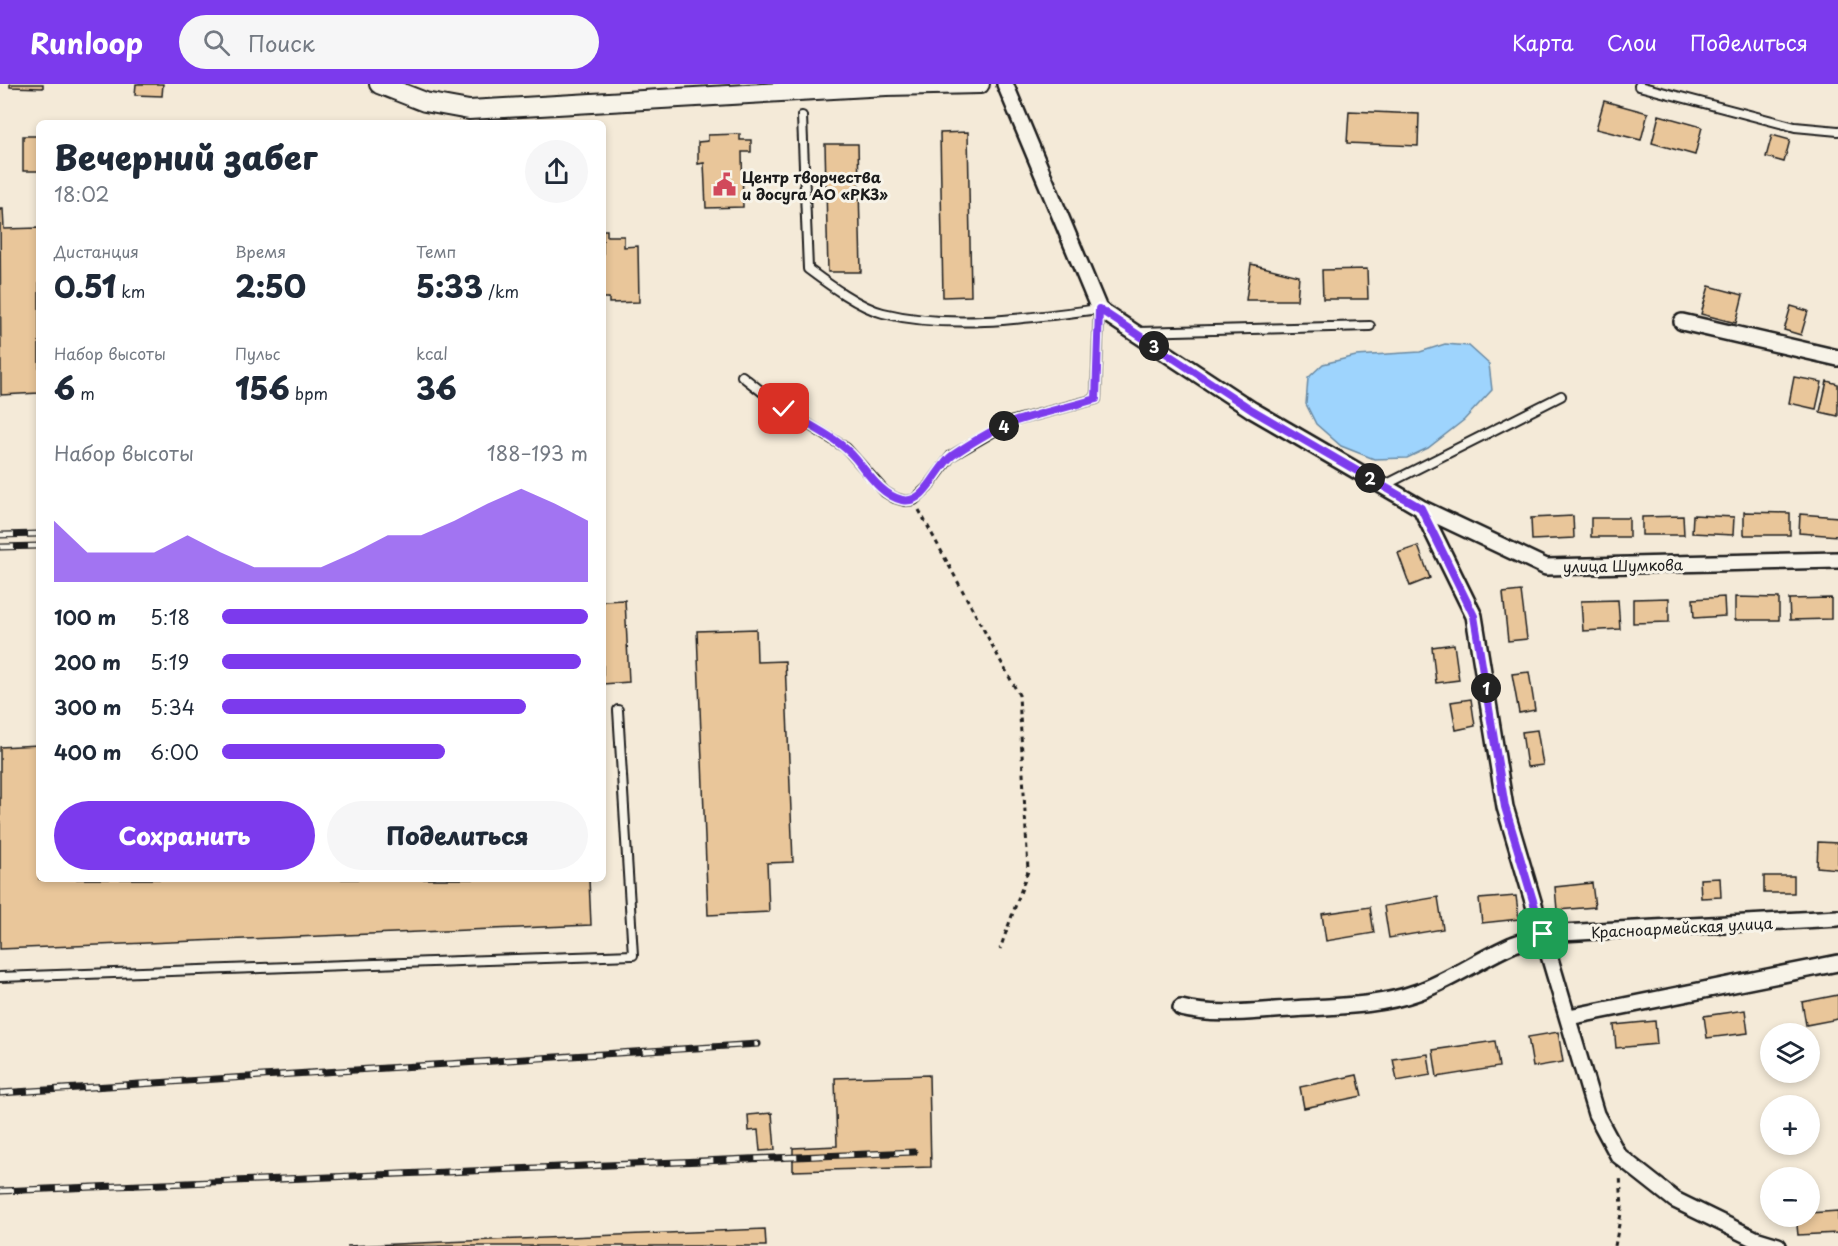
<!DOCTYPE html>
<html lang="ru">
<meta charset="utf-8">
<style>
:root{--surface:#fff;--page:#f6f6f7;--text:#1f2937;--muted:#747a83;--accent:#7c3aed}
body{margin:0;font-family:"Playpen Sans",sans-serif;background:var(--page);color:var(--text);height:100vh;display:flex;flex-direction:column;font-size:22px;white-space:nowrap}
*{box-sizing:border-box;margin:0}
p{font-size:20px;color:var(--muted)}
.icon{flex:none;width:33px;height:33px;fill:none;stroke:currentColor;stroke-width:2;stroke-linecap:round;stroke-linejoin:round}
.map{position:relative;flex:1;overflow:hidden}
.sheet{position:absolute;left:36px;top:36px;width:570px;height:762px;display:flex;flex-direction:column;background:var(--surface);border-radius:9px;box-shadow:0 3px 9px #0003}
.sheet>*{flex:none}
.controls{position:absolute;left:1760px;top:939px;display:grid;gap:12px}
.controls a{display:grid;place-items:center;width:60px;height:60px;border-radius:50%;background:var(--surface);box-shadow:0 3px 9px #0003;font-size:30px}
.pin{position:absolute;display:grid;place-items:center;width:51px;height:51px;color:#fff;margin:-26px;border-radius:12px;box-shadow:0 3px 9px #0006}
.km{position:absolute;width:30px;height:30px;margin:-15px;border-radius:50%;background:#222;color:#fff;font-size:16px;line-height:30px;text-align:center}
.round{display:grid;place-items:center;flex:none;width:63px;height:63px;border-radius:32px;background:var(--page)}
.summary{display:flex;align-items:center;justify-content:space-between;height:102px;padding:0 18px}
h1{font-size:33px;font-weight:800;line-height:45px}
.metrics{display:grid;grid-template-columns:repeat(3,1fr);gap:9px;height:102px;padding:6px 18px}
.metrics div{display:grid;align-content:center}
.metrics b{font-size:30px;font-weight:800}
.metrics small{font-size:16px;font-weight:400}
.metrics p{font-size:16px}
.chart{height:168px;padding:12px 18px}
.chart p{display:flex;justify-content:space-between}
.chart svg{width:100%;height:108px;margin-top:6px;fill:var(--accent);opacity:.7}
.action{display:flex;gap:12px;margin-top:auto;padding:12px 18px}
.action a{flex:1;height:69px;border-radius:36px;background:var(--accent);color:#fff;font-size:24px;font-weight:800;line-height:69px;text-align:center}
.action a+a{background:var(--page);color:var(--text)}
ul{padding:0 18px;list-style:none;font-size:20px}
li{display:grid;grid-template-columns:96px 72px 1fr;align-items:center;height:45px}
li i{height:15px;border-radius:8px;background:var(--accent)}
header{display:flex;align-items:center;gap:36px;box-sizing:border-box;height:84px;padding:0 30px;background:var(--accent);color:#fff}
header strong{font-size:28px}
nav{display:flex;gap:33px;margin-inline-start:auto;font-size:21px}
.search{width:420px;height:54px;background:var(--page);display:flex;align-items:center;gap:15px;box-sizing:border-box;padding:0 21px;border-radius:33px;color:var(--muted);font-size:22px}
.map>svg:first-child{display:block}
.water{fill:#9ed4fd;stroke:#6a8aa3;stroke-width:1.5}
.building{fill:#e9c69a;stroke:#1c1c1c;stroke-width:1.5}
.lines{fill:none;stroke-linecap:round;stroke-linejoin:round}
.service-casing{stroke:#1c1c1c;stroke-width:12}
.minor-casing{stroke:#1c1c1c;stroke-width:20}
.tertiary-casing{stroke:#1c1c1c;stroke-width:22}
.path{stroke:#1c1c1c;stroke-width:3;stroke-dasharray:4.5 4.5;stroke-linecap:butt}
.service{stroke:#f7f3e8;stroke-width:8}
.minor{stroke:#f7f3e8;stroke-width:15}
.tertiary{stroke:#f7f3e8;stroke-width:18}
.rail-casing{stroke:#1c1c1c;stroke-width:7}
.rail{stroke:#f7f3e8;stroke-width:4.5;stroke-dasharray:14;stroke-linecap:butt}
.route-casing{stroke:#fff;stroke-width:12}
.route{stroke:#7c3aed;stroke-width:8}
.labels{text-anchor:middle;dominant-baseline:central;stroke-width:6;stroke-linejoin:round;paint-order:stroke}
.poi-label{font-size:15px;font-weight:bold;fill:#1c1c1c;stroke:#f7f3e8;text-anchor:start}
.street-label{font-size:15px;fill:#1c1c1c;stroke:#f7f3e8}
</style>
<header>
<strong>Runloop</strong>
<div class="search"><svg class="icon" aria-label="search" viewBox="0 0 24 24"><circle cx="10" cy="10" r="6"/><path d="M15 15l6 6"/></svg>Поиск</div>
<nav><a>Карта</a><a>Слои</a><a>Поделиться</a></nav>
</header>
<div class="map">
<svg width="1838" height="1162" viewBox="0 0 1838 1162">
<rect width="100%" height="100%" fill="#f4ead8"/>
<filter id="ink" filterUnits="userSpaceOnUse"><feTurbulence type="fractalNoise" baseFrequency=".0167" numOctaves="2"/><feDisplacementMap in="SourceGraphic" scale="12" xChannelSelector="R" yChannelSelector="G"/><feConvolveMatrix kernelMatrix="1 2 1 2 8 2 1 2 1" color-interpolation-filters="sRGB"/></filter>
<g filter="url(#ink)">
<!-- water -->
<path class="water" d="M 1445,260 L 1469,262 L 1489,280 L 1492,306 L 1464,336 L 1428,364 L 1407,374 L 1374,375 L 1341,362 L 1316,340 L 1306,320 L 1308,294 L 1323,280 L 1356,272 L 1420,268 Z"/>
<!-- building -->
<path class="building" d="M 10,0 L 43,0 L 43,4 L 10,3 Z
M 136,0 L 163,0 L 162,12 L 135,11 Z
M 1604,17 L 1648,29 L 1641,56 L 1596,45 Z
M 1349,27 L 1419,30 L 1418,62 L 1347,59 Z
M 1659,31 L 1702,43 L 1695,71 L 1652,59 Z
M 968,48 L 971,212 L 943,213 L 940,49 Z
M 740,50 L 740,56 L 751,56 L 751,68 L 742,68 L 743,123 L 706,124 L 704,79 L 698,80 L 698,58 L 708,57 L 708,51 Z
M 1772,51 L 1790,56 L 1784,78 L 1766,73 Z
M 23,52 L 39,52 L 39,87 L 23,87 Z
M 825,60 L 858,60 L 861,188 L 828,188 Z
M 0,125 L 3,125 L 4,145 L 39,144 L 39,309 L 1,311 Z
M 603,146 L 607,146 L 607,152 L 624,152 L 624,163 L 638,162 L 639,218 L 609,219 L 609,214 L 603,214 Z
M 1251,180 L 1299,192 L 1297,216 L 1246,216 Z
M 1367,185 L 1368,215 L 1323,215 L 1322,186 Z
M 1709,202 L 1743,211 L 1736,239 L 1701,230 Z
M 1791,222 L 1808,227 L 1801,251 L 1784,246 Z
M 1794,293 L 1822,298 L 1816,325 L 1789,319 Z
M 1827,297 L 1838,300 L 1838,332 L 1820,328 Z
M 1744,428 L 1790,429 L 1790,451 L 1744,451 Z
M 1800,430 L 1838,433 L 1838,452 L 1799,449 Z
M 1693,431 L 1734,433 L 1733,451 L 1692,449 Z
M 1573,432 L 1574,454 L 1532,456 L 1531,434 Z
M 1683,432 L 1684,451 L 1642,451 L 1642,433 Z
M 1591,434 L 1629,434 L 1629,453 L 1591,453 Z
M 1418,462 L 1430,494 L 1410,502 L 1398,469 Z
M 1521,507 L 1527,555 L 1508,557 L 1503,509 Z
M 1724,513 L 1725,532 L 1694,534 L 1693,515 Z
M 1735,513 L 1779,514 L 1779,536 L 1735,536 Z
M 1669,514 L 1669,538 L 1633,539 L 1633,515 Z
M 1831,514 L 1831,535 L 1790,536 L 1789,515 Z
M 625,516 L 629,598 L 603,600 L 603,517 Z
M 1618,516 L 1620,545 L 1583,547 L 1581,517 Z
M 756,545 L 757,578 L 785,577 L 793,778 L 767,779 L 769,828 L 708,831 L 697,547 Z
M 1454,560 L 1459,596 L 1436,599 L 1432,563 Z
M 1529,588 L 1535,626 L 1519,629 L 1512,590 Z
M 1471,615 L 1475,642 L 1456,646 L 1451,618 Z
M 1537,646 L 1543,681 L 1527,683 L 1522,648 Z
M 39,661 L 39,795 L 589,795 L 591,841 L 0,865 L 0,663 Z
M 1818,758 L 1838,759 L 1838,785 L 1817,783 Z
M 1764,792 L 1794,792 L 1794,809 L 1764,809 Z
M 1720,794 L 1721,813 L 1701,814 L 1700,795 Z
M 1592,799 L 1595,823 L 1557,826 L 1555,803 Z
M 1516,812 L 1519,835 L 1482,839 L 1479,815 Z
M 1438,813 L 1443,845 L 1389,854 L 1384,822 Z
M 1370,823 L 1374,849 L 1326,857 L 1322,830 Z
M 1838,911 L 1838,935 L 1806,941 L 1802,918 Z
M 1745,926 L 1748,949 L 1707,954 L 1704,932 Z
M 1655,937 L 1657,960 L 1616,964 L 1614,941 Z
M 1558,948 L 1563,978 L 1533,983 L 1528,953 Z
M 1495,957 L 1499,983 L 1437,993 L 1433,966 Z
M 1428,970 L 1431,991 L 1397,997 L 1393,975 Z
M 929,991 L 931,1083 L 793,1087 L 793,1064 L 837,1062 L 835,994 Z
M 1357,991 L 1362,1012 L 1304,1024 L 1300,1003 Z
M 772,1029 L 775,1066 L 760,1067 L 758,1046 L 749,1047 L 748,1031 Z
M 1838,1127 L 1838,1149 L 1798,1151 L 1796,1132 L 1809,1132 L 1809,1129 Z
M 765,1145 L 766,1162 L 347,1162 Z"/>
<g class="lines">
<defs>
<path id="service" d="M 1639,2 L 1795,43 L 1838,47
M 1138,248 L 1370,242
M 742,292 L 784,325 L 846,364 L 885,408 L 895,414 L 905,417 L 914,416 L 928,403 L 951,372 L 1010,338 L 1096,315 L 1099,225 C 1030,234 951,246 883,229 C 859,223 828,200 808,185 L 802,32
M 1383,402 L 1561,312
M 0,893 L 633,871 L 618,626"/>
<path id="minor" d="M 1005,0 L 1099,225 L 1252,326 L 1421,424 L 1546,483 L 1838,476
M 1682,238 L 1838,274
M 1421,424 L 1474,532 L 1505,723 L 1596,1030 L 1618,1071 L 1675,1116 L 1755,1155 L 1778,1162
M 1181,924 C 1217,933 1254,927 1291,925 C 1334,922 1377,923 1418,908 C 1451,896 1480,875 1512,861 C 1522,857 1533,854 1543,850 L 1838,834
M 1569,933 L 1838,879"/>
<path id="tertiary" d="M 379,0 L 425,18 L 469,26 L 886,2 L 980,0"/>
</defs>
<!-- service casing -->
<use href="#service" class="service-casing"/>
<!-- minor casing -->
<use href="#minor" class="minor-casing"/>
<!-- tertiary casing -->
<use href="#tertiary" class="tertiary-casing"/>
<!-- path -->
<path class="path" d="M 919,426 L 1019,611 L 1028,787 L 1000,865
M 1615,1162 L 1622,1124 L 1620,1091"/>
<!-- service -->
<use href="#service" class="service"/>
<!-- minor -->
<use href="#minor" class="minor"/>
<!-- tertiary -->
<use href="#tertiary" class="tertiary"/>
<defs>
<path id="rail" d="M 0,451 L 39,450
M 0,463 L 39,462
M 0,1009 L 758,960
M 0,1107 L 914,1068"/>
</defs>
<!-- rail casing -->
<use href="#rail" class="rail-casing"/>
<!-- rail -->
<use href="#rail" class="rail"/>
</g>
</g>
<g class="lines" filter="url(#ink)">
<defs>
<path id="route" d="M 784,325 C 807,341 837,353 855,374 C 868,389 881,411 902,416 C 925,422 937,382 953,371 C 968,361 997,343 1013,338 C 1040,329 1069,323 1096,315 L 1099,225 L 1252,326 L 1421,424 L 1474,532 L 1505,723 L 1543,850"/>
</defs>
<!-- route casing -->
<use href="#route" class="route-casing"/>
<!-- route -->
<use href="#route" class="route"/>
</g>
<!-- icons -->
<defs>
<symbol id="civic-bare" viewBox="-9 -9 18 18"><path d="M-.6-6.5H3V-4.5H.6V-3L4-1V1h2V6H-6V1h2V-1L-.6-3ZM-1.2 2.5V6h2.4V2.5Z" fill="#d1495b" stroke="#f7f3e8" stroke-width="2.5" paint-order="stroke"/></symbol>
</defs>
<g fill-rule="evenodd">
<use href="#civic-bare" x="708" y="84" width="33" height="33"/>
</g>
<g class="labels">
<!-- poi labels -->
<g class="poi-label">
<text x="742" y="92">Центр творчества<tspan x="742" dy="17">и досуга АО «РКЗ»</tspan></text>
</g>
<!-- street labels -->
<g class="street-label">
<text transform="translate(1623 481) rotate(-1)">улица Шумкова</text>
<text transform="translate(1682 843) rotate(-3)">Красноармейская улица</text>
</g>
</g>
</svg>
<div class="controls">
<a><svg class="icon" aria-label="layers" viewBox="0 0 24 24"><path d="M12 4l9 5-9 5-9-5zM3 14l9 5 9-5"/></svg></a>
<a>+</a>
<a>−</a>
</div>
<div class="pin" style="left:1543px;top:850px;background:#1e9e55"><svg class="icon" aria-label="arrive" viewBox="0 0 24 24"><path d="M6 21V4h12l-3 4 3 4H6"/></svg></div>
<div class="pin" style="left:784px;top:325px;background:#d93025"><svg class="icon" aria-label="check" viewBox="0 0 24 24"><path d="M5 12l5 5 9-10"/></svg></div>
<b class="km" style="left:1486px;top:604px">1</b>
<b class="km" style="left:1370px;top:394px">2</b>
<b class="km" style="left:1154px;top:262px">3</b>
<b class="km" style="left:1004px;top:342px">4</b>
<section class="sheet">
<div class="summary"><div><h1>Вечерний забег</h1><p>18:02</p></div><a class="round"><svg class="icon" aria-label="share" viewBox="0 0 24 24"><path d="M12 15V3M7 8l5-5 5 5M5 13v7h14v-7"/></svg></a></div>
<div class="metrics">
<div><p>Дистанция</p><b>0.51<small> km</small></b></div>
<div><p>Время</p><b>2:50</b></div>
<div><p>Темп</p><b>5:33<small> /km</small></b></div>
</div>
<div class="metrics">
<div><p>Набор высоты</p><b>6<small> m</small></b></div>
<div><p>Пульс</p><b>156<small> bpm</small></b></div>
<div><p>kcal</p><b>36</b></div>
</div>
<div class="chart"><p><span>Набор высоты</span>188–193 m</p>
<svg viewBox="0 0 160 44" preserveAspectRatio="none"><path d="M0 44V19L10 32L20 32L30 32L40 25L50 32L60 38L70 38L80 38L90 32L100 25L110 25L120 19L130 12L140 6L150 12L160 19V44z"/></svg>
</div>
<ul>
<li><b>100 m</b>5:18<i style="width:100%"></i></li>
<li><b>200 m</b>5:19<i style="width:98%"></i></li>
<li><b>300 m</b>5:34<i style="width:83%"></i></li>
<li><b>400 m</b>6:00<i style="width:61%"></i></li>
</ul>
<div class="action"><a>Сохранить</a><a>Поделиться</a></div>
</section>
</div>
